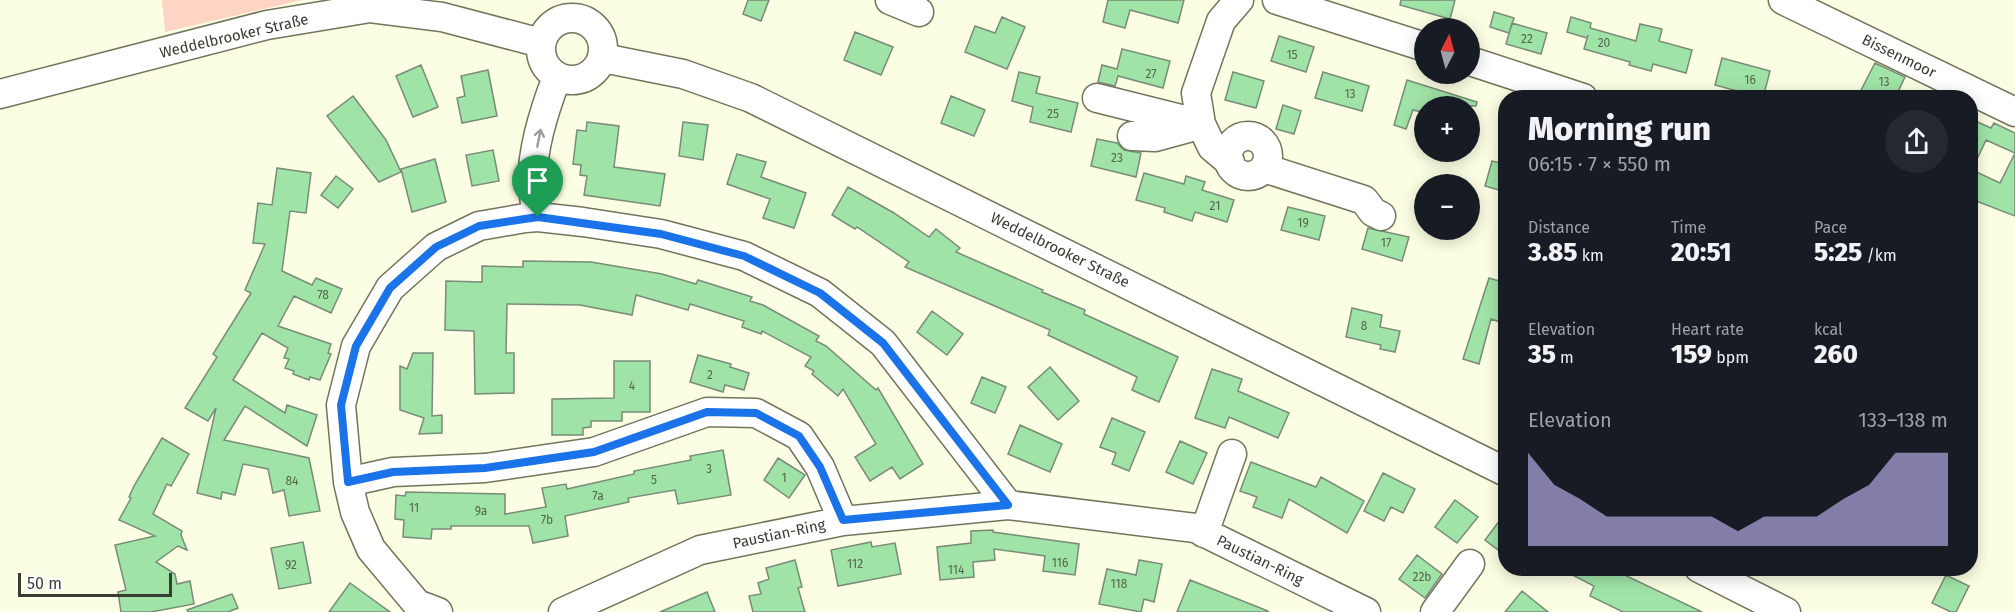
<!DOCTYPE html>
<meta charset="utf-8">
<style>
:root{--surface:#171b24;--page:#242831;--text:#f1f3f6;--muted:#9ea1a6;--accent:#b0a8e0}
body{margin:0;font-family:"Fira Sans",sans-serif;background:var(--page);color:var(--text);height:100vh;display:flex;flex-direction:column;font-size:22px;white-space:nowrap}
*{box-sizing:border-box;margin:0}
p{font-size:20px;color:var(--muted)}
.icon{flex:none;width:33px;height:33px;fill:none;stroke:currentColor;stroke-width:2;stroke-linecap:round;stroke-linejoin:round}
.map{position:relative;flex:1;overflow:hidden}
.side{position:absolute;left:1498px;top:90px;width:480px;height:486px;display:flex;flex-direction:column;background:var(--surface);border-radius:24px;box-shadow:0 3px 15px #0003}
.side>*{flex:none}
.needle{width:39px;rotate:6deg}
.fabs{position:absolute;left:1414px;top:18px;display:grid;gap:12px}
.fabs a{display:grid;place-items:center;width:66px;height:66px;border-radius:50%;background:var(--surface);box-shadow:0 3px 15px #0003;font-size:30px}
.scale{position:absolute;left:18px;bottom:15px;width:154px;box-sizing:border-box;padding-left:6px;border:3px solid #3b3c31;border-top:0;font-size:16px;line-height:21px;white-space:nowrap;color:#3b3c31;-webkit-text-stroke:4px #fff;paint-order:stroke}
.pin{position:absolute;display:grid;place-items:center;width:51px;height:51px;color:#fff;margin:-62px -26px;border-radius:50% 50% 50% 0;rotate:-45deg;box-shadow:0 0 6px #0007}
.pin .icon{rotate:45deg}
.round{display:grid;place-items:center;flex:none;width:63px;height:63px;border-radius:32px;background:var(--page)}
.overview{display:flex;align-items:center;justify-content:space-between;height:102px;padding:0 30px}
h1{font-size:33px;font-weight:800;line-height:45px}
.metrics{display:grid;grid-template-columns:repeat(3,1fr);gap:9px;height:102px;padding:6px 30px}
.metrics div{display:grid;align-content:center}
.metrics b{font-size:26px;font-weight:800}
.metrics small{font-size:16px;font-weight:400}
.metrics p{font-size:16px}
.chart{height:168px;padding:12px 30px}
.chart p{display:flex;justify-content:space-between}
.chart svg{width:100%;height:108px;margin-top:6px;fill:var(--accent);opacity:.7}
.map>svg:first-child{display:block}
.green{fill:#fed4c4}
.building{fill:#a0e3a6;stroke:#788c79;stroke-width:1.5;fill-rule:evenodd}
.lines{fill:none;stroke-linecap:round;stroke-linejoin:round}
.minor-casing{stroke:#72755c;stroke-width:31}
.minor{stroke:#fff;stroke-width:28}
.oneway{stroke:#9d9e98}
.route-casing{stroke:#fff;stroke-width:12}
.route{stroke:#1a73e8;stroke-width:8}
.labels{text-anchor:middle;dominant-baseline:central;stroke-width:4.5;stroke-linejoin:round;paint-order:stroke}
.number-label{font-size:12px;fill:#54664e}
.street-label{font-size:15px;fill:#3b3c31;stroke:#fff}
</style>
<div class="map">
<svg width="2015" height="612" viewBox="0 0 2015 612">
<rect width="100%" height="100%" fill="#fbfee2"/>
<!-- green -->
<path class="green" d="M 162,0 L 302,0 L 165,32 Z"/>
<!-- building -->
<path class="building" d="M 748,0 L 769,0 L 761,21 L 743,14 Z
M 1108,0 L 1184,0 L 1178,23 L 1130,10 L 1125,28 L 1103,22 Z
M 1401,0 L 1455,0 L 1450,19 L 1400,5 Z
M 1494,12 L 1514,18 L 1509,33 L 1490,27 Z
M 1002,17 L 1025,27 L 1007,69 L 965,52 L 975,26 L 995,33 Z
M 1571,17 L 1591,23 L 1590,28 L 1636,41 L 1640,24 L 1662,29 L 1659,41 L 1692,50 L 1686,73 L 1653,64 L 1651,71 L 1629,65 L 1630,62 L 1584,49 L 1588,35 L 1587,38 L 1567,32 Z
M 1512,23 L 1547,33 L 1541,54 L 1506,44 Z
M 855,32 L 893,47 L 881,75 L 844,60 Z
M 1279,36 L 1314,47 L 1306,72 L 1271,61 Z
M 1122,49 L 1170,61 L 1163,88 L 1118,76 L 1115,86 L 1098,82 L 1102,65 L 1117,69 Z
M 1722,58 L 1770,71 L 1763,98 L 1715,85 Z
M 1875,63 L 1905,77 L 1895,98 L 1857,98 Z
M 421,65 L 438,107 L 413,117 L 396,76 Z
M 488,70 L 497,116 L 462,123 L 457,98 L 465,96 L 461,76 Z
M 1019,72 L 1040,77 L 1036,93 L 1078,103 L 1071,132 L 1030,122 L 1033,107 L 1012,101 Z
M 1233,72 L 1264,81 L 1256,108 L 1225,100 Z
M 1323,72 L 1369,86 L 1362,111 L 1315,98 Z
M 1407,80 L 1477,102 L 1476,106 L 1425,106 L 1425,113 L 1413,110 L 1406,129 L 1394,125 Z
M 353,96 L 386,140 L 401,172 L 379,182 L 327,116 Z
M 951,96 L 985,110 L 974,136 L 941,123 Z
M 1283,105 L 1301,111 L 1294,134 L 1276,129 Z
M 1971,119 L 1991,128 L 1994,123 L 2015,133 L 2015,216 L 1971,199 ZM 1986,140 L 2015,153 L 2000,183 L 1972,170 Z
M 587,122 L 619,126 L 614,167 L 665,174 L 660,206 L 584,195 L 587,176 L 580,175 L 581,165 L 573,164 L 577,130 L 586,131 Z
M 683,122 L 708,125 L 703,160 L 679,156 Z
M 1097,139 L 1117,143 L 1124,150 L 1141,153 L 1136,177 L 1091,166 Z
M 493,150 L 499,181 L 472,186 L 466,155 Z
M 737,154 L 766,162 L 761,177 L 806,193 L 794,228 L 763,218 L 770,199 L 727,184 Z
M 435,159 L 446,202 L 412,212 L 401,169 Z
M 1492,161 L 1506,164 L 1506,192 L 1485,186 Z
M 277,168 L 311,173 L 306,213 L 290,211 L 282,271 L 312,285 L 316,278 L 342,289 L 331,313 L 294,296 L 278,326 L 331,344 L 328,353 L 331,354 L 320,380 L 310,377 L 309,380 L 293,374 L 294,371 L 285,368 L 289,359 L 284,358 L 288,348 L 262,333 L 233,380 L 285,413 L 287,405 L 317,415 L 307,446 L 245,406 L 224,440 L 309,458 L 320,511 L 289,516 L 284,490 L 273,493 L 268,469 L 243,464 L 235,495 L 222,492 L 221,499 L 197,493 L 216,408 L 208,421 L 185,408 L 217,357 L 213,354 L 251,293 L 245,290 L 265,244 L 253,243 L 258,203 L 272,205 Z
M 1144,173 L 1184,184 L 1186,176 L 1205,182 L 1202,190 L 1234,200 L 1227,222 L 1195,212 L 1192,221 L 1164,212 L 1165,208 L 1136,200 Z
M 336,176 L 353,189 L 338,208 L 321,195 Z
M 848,187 L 894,213 L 929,237 L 936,229 L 960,248 L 956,252 L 1043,290 L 1042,292 L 1085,310 L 1084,314 L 1178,357 L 1159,402 L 1132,390 L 1137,377 L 1048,335 L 1050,330 L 905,267 L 909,262 L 857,227 L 855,229 L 832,215 Z
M 1288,207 L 1325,216 L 1319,240 L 1281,230 Z
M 1368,228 L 1409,237 L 1402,261 L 1362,249 Z
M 523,261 L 591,262 L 662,274 L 696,284 L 698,280 L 752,297 L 750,301 L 763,305 L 819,336 L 816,341 L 826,346 L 876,390 L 878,388 L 923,464 L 900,479 L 892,467 L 870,481 L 855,457 L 876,444 L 843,389 L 838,396 L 812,374 L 814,371 L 805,366 L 811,357 L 762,331 L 761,334 L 742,327 L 744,321 L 690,304 L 688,310 L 636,295 L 632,315 L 580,305 L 507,304 L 506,353 L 514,353 L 514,393 L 475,394 L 474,331 L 445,330 L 446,281 L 482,282 L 482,266 L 523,267 Z
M 1489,278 L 1506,283 L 1506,305 L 1500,322 L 1491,319 L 1479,364 L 1463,359 Z
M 1352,308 L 1382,315 L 1380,327 L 1400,331 L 1395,352 L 1380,349 L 1381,345 L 1346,337 Z
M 932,311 L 963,334 L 947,355 L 917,332 Z
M 413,353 L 433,353 L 432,416 L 442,415 L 442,433 L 419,434 L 424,418 L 400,410 L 400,366 L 407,369 Z
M 698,355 L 731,364 L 730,367 L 749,373 L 744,390 L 725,385 L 723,392 L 690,382 Z
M 614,361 L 650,361 L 650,412 L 622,412 L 622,421 L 591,421 L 591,427 L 583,428 L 583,435 L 552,435 L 552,399 L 614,398 Z
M 1050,367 L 1079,401 L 1058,420 L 1028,387 Z
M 1212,369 L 1242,379 L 1238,391 L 1289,413 L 1278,438 L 1229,417 L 1225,428 L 1195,418 Z
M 982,377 L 1006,387 L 995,413 L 971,403 Z
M 1112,418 L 1145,432 L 1129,471 L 1112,464 L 1116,453 L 1100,447 Z
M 1020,425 L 1062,444 L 1050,472 L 1008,454 Z
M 162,438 L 189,454 L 171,486 L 167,484 L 153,514 L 182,531 L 181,535 L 187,550 L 178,546 L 156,562 L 175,574 L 177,584 L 190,581 L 194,604 L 151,612 L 121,612 L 118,592 L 126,590 L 115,545 L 155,536 L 119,520 L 131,498 L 129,497 L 134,486 Z
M 1180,441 L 1207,453 L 1193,484 L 1166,472 Z
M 723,450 L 731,495 L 678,504 L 675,490 L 628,498 L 629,502 L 565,516 L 568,536 L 533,543 L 529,526 L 451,526 L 451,529 L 432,529 L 431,539 L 403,537 L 404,520 L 395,519 L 396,495 L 405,496 L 406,492 L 505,494 L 505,514 L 546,507 L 542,488 L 566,484 L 567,489 L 634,474 L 634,471 L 691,460 L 690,456 Z
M 778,458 L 805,475 L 789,498 L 764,480 Z
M 1251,462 L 1316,487 L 1321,477 L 1364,501 L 1347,533 L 1289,499 L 1282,518 L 1253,507 L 1257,497 L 1240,491 Z
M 1383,473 L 1415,489 L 1403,513 L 1391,507 L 1384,521 L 1364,511 Z
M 1455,500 L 1478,517 L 1457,543 L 1435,527 Z
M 1506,512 L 1506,556 L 1485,540 Z
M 993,530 L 993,532 L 1079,544 L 1075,575 L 1043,571 L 1045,556 L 994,549 L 995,560 L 973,562 L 974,577 L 940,580 L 937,547 L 971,543 L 971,531 Z
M 303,542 L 311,583 L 279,589 L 271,548 Z
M 871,542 L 872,547 L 895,543 L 901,574 L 838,586 L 831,550 Z
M 1417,555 L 1442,574 L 1425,598 L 1399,579 Z
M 795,560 L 802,587 L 798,588 L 805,612 L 753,612 L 749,596 L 761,594 L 758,583 L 769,579 L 766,568 Z
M 1139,560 L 1162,564 L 1154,602 L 1144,599 L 1141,612 L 1099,604 L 1107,569 L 1136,575 Z
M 1559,568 L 1610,568 L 1702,612 L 1623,612 L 1590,596 L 1594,586 Z
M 1946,575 L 1969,586 L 1956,612 L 1951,612 L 1932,603 Z
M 1190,580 L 1268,611 L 1268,612 L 1177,612 Z
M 350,583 L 390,612 L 329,612 Z
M 1522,591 L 1548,612 L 1505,612 Z
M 707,592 L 715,612 L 660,612 Z
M 232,594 L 238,608 L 228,612 L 188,612 L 187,610 Z"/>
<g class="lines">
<defs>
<path id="minor" d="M 890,0 L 919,12
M 1277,0 L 1425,47
M 1783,0 L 2015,112
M541 49a31 31 0 1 1 62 0a31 31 0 1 1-62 0Z
M 603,58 L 683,74 L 751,98 L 1506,472
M 1470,61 L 1583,98
M 0,94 L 267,25 L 370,8 L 442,17 L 541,43
M 1097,98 L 1181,119 L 1199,120
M 1132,136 L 1155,137 L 1199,125
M1228 156a20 20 0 1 1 40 0a20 20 0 1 1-40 0Z
M 1230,162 L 1212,147 L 1201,124 L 1196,93 L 1221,21 L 1239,0
M 1264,168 L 1364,200 L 1373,212 L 1381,216
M 538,217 C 536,208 534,198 533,189 C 530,155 545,108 557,77
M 348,482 L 393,472 L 485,468 L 594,452 L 707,412 L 756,413 L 799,436 L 820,467 L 843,521
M 1204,533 L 1232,454
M 1699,568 L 1786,612
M 438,612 L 417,604 L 371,549 L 355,512 L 348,482 L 341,405 L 356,346 L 390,288 L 436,247 L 479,226 L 525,218 L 538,217 L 583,222 L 661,234 L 744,256 L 820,293 L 883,343 L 1008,505
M 563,612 L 700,550 L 843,521 L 1008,505 L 1195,528 L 1366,612
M 1435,612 L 1470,564"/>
</defs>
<!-- minor casing -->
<use href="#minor" class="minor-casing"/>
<!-- minor -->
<use href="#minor" class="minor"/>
</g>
<!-- one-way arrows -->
<defs><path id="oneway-shaft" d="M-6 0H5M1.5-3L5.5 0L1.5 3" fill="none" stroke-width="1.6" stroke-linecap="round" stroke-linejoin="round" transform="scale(1.5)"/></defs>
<use class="oneway" href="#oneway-shaft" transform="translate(539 138) rotate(-79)"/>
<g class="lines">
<defs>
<path id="route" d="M 538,217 L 661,234 L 744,256 L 820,293 L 883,343 L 1008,505 L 843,520 L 820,467 L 799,436 L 756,413 L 707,412 L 594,452 L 485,468 L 393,472 L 348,482 L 341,405 L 356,346 L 390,288 L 436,247 L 467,232 L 479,226 Z"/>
</defs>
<!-- route casing -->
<use href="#route" class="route-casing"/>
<!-- route -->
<use href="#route" class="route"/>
</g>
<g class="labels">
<!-- number labels -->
<g class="number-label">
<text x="1527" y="39">22</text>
<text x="1604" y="43">20</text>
<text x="1292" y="55">15</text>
<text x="1151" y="74">27</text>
<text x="1750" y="80">16</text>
<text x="1884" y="82">13</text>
<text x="1350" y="94">13</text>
<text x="1053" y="114">25</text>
<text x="1117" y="158">23</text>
<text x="1215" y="206">21</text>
<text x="1303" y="223">19</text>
<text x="1386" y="243">17</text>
<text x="323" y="295">78</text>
<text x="1364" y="326">8</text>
<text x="710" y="375">2</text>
<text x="632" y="386">4</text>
<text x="709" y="469">3</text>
<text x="784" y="478">1</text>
<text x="654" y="480">5</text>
<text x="292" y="481">84</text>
<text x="598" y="496">7a</text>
<text x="414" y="508">11</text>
<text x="481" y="511">9a</text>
<text x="547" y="520">7b</text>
<text x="1060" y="563">116</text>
<text x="855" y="564">112</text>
<text x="291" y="565">92</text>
<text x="956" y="570">114</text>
<text x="1422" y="577">22b</text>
<text x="1119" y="584">118</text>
</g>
<!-- street labels -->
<g class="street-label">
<text transform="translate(234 36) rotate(-13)">Weddelbrooker Straße</text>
<text transform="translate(1899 56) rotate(26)">Bissenmoor</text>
<text transform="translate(1060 250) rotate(26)">Weddelbrooker Straße</text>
<text transform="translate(779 534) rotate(-12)">Paustian-Ring</text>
<text transform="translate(1260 560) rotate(26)">Paustian-Ring</text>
</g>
</g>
</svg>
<div class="fabs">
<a><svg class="needle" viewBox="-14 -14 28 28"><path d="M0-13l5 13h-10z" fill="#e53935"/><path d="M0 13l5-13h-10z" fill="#9ea1a6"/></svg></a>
<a>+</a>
<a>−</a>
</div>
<div class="scale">50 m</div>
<div class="pin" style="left:538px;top:217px;background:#1e9e55"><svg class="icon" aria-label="arrive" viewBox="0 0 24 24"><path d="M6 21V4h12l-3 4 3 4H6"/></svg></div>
<section class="side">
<div class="overview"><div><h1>Morning run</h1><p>06:15 · 7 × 550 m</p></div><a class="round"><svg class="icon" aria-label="share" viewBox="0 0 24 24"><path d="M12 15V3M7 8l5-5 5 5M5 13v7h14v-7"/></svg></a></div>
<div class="metrics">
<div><p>Distance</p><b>3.85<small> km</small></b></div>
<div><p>Time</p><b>20:51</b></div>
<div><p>Pace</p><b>5:25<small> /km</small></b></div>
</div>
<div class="metrics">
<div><p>Elevation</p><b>35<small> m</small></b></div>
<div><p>Heart rate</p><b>159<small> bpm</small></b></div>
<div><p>kcal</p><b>260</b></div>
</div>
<div class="chart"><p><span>Elevation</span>133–138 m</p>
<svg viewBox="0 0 160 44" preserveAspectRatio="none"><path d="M0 44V6L10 19L20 25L30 32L40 32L50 32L60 32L70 32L80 38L90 32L100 32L110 32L120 25L130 19L140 6L150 6L160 6V44z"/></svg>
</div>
</section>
</div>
